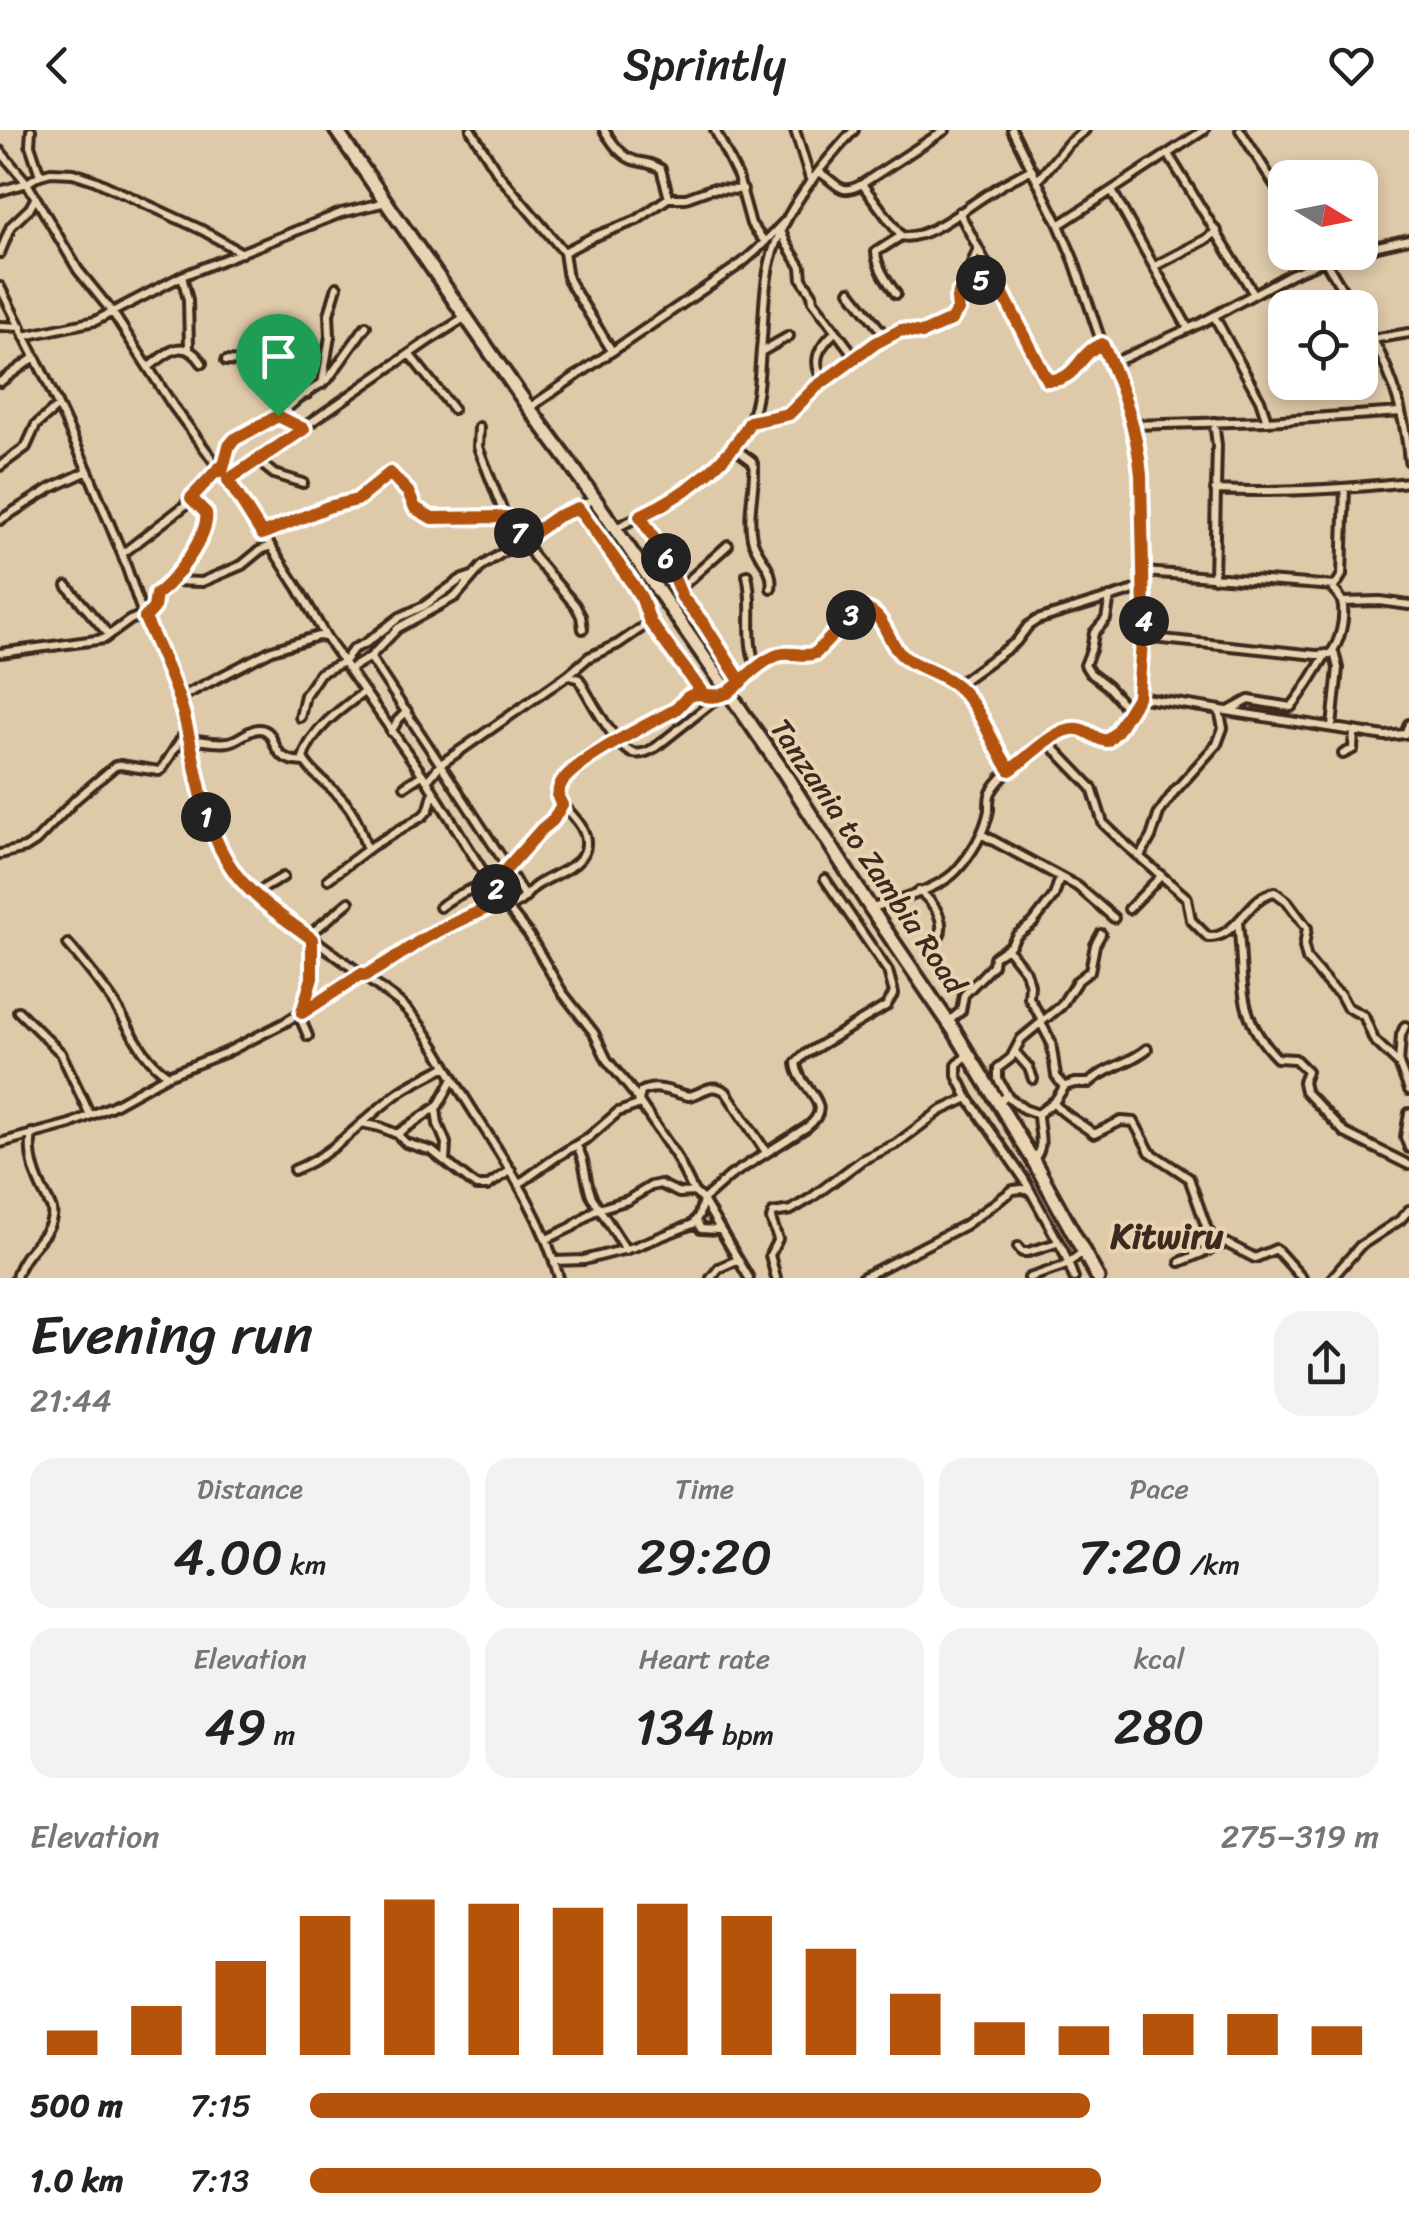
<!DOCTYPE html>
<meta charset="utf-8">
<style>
:root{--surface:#fff;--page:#f2f2f2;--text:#222;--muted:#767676;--accent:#b45309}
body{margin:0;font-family:Sriracha,sans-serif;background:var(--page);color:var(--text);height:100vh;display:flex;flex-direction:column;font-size:38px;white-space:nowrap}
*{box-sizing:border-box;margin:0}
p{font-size:32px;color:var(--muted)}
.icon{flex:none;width:55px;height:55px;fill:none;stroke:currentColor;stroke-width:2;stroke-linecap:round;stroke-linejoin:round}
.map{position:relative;height:1148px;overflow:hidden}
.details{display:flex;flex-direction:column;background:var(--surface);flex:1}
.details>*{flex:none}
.needle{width:65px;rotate:100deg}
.tools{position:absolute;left:1268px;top:30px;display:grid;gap:20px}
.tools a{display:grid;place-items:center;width:110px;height:110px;border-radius:20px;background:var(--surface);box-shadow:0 5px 15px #0003;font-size:50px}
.pin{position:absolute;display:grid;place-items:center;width:85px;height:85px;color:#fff;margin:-102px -42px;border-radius:50% 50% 50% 0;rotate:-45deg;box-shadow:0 0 10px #0007}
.pin .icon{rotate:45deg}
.km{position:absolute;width:50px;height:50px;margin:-25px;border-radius:50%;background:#222;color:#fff;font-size:28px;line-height:50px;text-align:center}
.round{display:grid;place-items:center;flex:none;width:105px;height:105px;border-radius:30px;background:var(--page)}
.overview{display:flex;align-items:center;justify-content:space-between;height:170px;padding:0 30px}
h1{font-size:55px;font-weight:600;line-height:75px}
.metrics{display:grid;grid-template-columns:repeat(3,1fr);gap:15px;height:170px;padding:10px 30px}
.metrics div{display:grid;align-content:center;border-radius:25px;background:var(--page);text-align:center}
.metrics b{font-size:50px;font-weight:600}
.metrics small{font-size:28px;font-weight:400}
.metrics p{font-size:28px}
.chart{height:280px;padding:20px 30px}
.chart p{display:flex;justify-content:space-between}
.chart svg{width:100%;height:180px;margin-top:10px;stroke:var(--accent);stroke-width:6}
ul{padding:0 30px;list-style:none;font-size:32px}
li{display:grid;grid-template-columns:160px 120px 1fr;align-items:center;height:75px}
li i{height:25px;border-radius:12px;background:var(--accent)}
header{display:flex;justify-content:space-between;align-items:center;height:130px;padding:0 30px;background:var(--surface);font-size:45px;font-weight:600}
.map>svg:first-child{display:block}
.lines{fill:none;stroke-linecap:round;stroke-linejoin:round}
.street-casing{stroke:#3b2a1e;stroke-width:14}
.highway-casing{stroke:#3b2a1e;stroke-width:19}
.street{stroke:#e9d3b2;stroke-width:6}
.highway{stroke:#e9d3b2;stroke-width:11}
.route-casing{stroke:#fff;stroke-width:20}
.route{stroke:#b45309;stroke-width:12}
.labels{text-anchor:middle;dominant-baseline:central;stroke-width:8;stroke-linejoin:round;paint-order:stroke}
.street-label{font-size:30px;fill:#3b2a1e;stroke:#e9d3b2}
.quarter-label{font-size:35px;font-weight:bold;fill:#3b2a1e;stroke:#e9d3b2}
</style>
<header><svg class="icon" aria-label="back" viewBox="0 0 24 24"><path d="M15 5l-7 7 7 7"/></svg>Sprintly<svg class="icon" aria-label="heart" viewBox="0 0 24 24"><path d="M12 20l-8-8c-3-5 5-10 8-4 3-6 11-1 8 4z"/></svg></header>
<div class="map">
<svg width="1409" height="1148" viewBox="0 0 1409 1148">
<rect width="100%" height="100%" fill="#dec9a9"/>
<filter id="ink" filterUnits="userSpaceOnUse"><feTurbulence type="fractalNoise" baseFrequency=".01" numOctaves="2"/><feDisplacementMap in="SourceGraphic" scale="20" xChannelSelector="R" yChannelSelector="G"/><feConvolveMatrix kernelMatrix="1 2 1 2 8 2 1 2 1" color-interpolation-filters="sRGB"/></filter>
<g filter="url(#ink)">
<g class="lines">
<defs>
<path id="street" d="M 31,0 L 30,15 L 40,45
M 471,0 L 499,45 L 564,122 L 568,149 L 573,158 L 612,221
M 604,0 C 612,12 621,27 636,31 C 646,33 652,33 661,39 L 669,68
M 715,0 L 738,47 L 751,94 L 765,112
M 795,0 L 811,52
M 1240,0 L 1285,71
M 0,21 L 27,53 L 78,140 L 113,183 L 173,276 L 228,350 L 298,458 L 326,507 L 427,651 L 482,740 L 493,754 L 503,772 L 529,805 L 562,862 L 594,903 L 607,930 L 632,961 L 676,1026 L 694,1062 L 703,1070 L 749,1148
M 1168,24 L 1254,164
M 819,42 C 838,53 839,67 862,54 L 945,0
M 1038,50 L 1068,14 L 1085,0
M 862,54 L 901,106 C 926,112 969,75 991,62 C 1004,53 1018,46 1032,39
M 0,61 L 27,53 L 40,45 L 51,42 L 73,43 L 94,50 L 202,100 L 242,123
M 1112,61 L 1188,198
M 959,82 L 1047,250 C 1078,252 1077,223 1102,214
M 1059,95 L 1204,0
M 782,103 L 786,113 L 801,137 L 802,149 L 812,164 L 813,171 L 856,228
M 1360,120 L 1409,109
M 564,122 L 593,107 L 637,90 L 668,68 L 686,68 L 711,59 L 743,60
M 1320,122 L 1353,178
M 0,123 L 11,96 L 30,78 L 35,69
M 1155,136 L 1205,110 L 1217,101
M 182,146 L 188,170 L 189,218
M 0,157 L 45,247 L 88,341 L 122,424 L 143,485 L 179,568 L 205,683 L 214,707 L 235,743 L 254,765 L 399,872 C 424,894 441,927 457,955 C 496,1020 539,1074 559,1148
M 969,158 L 971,136 L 978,118
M 850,161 L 886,207
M 896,164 C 888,152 877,138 876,122 L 901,106
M 1214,186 L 1260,270 L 1267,291
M 1360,188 C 1388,230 1405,281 1409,331
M 0,196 L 21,197
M 24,206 L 95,191 L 182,146 L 341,83 L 386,72
M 1372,209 L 1409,203
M 761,222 L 789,206
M 410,225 L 453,279
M 226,231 L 262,233 L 284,252 L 300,257 L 307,264
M 1111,234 L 1201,193 L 1291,144 L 1346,122
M 149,237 C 169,221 184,207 202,233
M 0,252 L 35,227
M 824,252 C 810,230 819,217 836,201
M 322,254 L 330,206 L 329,184 L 337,157
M 529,278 L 742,133 L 757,120 L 784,92
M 278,285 L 304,299
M 749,292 L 789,283 L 816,257 L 875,213 L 898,201 L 906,200 L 919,203 L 951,190 L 958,180 L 957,168 L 959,163 L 992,143
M 1131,295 L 1267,291 L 1401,282
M 479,297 L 478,317 L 505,386
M 733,317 L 752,331 L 754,336 C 755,360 747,383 752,408 C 756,427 775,437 771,458
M 258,331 L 274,344 L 303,353
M 0,336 L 26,317 L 36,295 L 58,276
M 222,342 L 229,316 L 235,309 L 272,291 L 299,268 L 328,249 L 366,196
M 228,350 L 428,211 L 466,187
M 1215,360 C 1280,363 1344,359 1409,352
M 578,377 L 632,453 L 658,503 L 688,540 L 704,564
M 640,386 L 665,426 L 682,467 L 704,494 L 741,552
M 0,390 L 51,358 L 88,341
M 616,398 C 665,373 729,344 751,288 C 759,268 759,242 761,220 C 764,190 763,157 771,128 C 784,80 821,36 854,0
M 262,404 L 328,377 L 357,369 L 390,343 C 405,355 405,364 414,376 C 431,399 477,388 501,386 L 510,389 L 515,395 L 534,427 L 575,475 L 581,486 L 583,499
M 122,424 L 183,377 L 200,356 L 219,338
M 1144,442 L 1335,456 L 1342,445 L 1345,358
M 747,445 C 755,476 744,508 757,539
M 1214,448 L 1217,315 L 1214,292
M 172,451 L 202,452 L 242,435 L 259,421 L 270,416
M 67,456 L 109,505
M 679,459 L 728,415
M 1110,467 L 1106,489 L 1094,503 L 1091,520 L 1085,535 L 1090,543 L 1107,556 L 1130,582
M 1342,472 L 1380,471 L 1409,475
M 145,488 L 154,478 L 156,464 C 174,453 210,404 206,383 L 191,368
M 1143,507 L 1316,525 L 1330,524 C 1340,513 1346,487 1342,472 C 1340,465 1336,462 1331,457
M 0,523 L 104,509 L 130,490 L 143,485
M 370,527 L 507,736
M 350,539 L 370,527 L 398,498 L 456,466 L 482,436 L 558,386 L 593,370
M 568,545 L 589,527 L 618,514 L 650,492
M 957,555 L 1016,512 L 1028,496 L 1037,490 L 1144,457
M 364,562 C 341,579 311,600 303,628 C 311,644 330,655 342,669 C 356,683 361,701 367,720
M 1138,567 L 1385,606 L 1405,604 L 1409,594
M 179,568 L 272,520 L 318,506 L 325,507
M 1229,581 L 1249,570 L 1291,577 C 1305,561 1315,542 1326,524
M 300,587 L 305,565 L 320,543 L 344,532 L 353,519 L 366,513 L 400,487 L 424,476 L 460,450 L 472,446
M 1332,597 L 1338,538 L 1334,522
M 391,602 L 398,590 L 407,581
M 188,609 C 200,610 216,614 228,612 C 240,611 252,595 264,600 C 279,606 268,631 304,632
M 1047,611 L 1092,658 L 1103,693 L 1127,716 L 1187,768 L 1191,790 L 1208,807 C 1237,809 1249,765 1275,762 L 1287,771 L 1307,798 L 1304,817 L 1307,829 L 1330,856 L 1340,864 L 1347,877 L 1364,886 L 1374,910 L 1399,934 L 1409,960
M 1343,624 L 1353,619 L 1354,601
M 427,651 L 441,634 L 568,545 L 579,549 C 588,565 616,618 633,623 C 642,625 649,621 656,617 L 719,567
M 405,656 L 422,645
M 981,704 L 1077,756 L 1114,788
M 0,724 L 25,718 L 36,711 L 76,669 L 115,636 L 120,635 L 159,641 L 162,639 L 186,601
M 1140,726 L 1151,707 L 1159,683 L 1174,662 L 1217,614 L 1223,598 L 1219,580
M 508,739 L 525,768
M 328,749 L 372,716 L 423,686 L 429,679 L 433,664
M 919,761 C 936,774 951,797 933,815
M 254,764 L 283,747
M 440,777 C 452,767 478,754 493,754 L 542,699 L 553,690 L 562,675
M 509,777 C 521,773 524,767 533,758 C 548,745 586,738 586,714 C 587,694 566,682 558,667 L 561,653 L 572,641 L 654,590 L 677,580 L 690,566 L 722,566 L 776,525 C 789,522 803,529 816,523 L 859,478 C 883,478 885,506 898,521 C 911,537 939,540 957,556 C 982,578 991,614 1011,641
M 872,778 C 896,771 939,759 956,741 C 971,725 985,702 989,680 C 989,676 989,669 990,665 C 996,646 1052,602 1072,599 C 1084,596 1094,611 1107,611 L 1117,601 L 1138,567 L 1144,466 L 1144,418 L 1139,325 L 1123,264 L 1102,214 L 1074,131 L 1059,95 L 1012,0
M 1129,779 L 1161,746
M 1238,793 C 1245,848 1234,885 1277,928 L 1295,929 L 1307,941 L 1303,952 L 1305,961 L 1345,1003 L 1409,1035
M 308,806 L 349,772
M 68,814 C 83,832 99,851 112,870 C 130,896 140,927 168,945
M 1007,818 L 1026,842 L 1030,855 L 1029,868 L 1043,891
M 364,846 L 423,810 L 476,783 L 503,772
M 18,881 L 61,923 L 90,985
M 303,881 L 312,848 L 312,809
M 299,885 L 308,906
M 949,891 L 961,881 L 964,865 L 993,835 L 994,827 L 1010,816 L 1017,805 L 1033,793 L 1054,766 L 1060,747
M 1041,893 L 1051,912 L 1056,946 L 1064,957
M 1015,922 L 1029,938 L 1033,949
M 967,925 L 957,935 L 957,946 L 968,968 L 1024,1049 L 1064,1122 L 1074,1148
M 1399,934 L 1401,905 L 1405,896
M 1006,966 L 1024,979 L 1038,984
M 999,972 L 1007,965 L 998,949 L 998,938 L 1011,928 L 1021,909 L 1061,876 L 1077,851 L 1090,841 L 1095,815 L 1101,804
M 1053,972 C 1065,987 1080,992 1094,1004 L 1121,991 L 1134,992 L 1150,1022 L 1189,1048 L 1207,1099 L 1218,1117
M 436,979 L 438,994 L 446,1013 L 445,1031
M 1409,983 L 1405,1007 L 1409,1018
M 362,993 L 380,997 L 397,1004 L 406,1013 L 432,1021 L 476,1056 L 487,1056 L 511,1040
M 397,1004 L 438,976 L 453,949
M 0,1013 L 70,994 L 112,976 L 168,945 L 227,922 L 284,893 L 362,844
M 576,1015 C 587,1031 584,1050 592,1067 L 626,1120
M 1034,1029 C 1046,1015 1038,1001 1038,984 L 1055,971 L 1065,956 L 1075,953 L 1089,953 C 1104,938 1129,934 1147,919
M 294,1040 C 335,1024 362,990 397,964 C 412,953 430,946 446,936
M 519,1054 L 555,1028 L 589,1007 L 618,982 L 638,975 L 641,962 C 657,953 673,963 689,966 C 704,963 711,951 726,962 L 766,1022
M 697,1092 L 701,1099 L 719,1100
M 547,1109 L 572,1097 L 595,1080 L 628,1070 L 651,1056 L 660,1054 L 679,1063 L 694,1062
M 1018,1117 L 1022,1122 L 1028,1122 L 1057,1113
M 554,1131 L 584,1130 L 634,1117 L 693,1094 L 699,1085 L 703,1070 L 730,1046 L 807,997 C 838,973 798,960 796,933 L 804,925 L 886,876 L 894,863 L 888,841 L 825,749
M 1180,1132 L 1226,1113 L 1255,1128 L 1276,1119 L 1302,1148
M 16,1148 C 21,1122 48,1109 52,1087 C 54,1078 48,1072 45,1065 C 35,1046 28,1023 32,1003
M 711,1148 L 719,1138 L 737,1130
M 776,1148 L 770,1125 L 778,1109 L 771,1089 L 773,1083 L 791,1080 L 811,1068 L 862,1030 L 896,1014 L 940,981 L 968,968
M 862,1148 L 965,1095 L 1013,1060 L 1022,1059 L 1030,1061
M 1029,1148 L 1064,1136 L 1083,1122
M 1332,1148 L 1360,1116 L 1400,1090 L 1409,1080"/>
<path id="highway" d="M 336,0 L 529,278 L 569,332 L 783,641 L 871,779 L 955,902 L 1033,1030 L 1098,1148"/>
</defs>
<!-- street casing -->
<use href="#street" class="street-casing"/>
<!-- highway casing -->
<use href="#highway" class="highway-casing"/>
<!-- street -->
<use href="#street" class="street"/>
<!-- highway -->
<use href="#highway" class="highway"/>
</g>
</g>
<g class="lines" filter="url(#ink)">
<defs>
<path id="route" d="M 278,286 L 235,309 L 229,316 L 222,342 L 219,338 L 191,368 L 206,383 C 210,404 174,453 156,464 L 154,478 L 145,488 C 158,519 174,550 183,582 C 198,638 200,695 235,743 C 256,771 285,788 312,809 L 312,848 L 302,883 L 362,844 L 364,846 C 384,836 402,823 420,811 C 446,796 475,783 502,772 L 493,754 L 542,699 L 553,690 L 562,675 L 558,667 C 559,661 558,657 562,652 C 576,630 648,594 673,581 C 680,578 683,569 690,566 C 700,560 712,570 728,563 C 741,552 767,525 783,524 C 795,522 804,528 816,523 L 858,478 C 883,479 885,505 898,521 C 910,537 939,540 957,556 C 982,578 991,614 1010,640 C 1026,630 1058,595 1078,599 C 1089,600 1095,610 1107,611 L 1117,601 L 1138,567 L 1144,484 L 1141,345 C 1137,300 1122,255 1102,214 C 1077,223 1078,252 1047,250 L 992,142 L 959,163 L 957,168 L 958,180 L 951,190 L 922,203 L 901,200 L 876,213 L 816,257 L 789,284 L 750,292 C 726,336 684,365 640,386 L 665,426 L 682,467 L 704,494 L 741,552 C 729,562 721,569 705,566 L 650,492 L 642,469 L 632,453 L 578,378 L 558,386 L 524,410 L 515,395 L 506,387 L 432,388 L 415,378 L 408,362 L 390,343 L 357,370 L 328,377 L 262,404 L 228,350 L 304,299 L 278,286"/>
</defs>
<!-- route casing -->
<use href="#route" class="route-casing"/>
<!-- route -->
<use href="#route" class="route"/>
</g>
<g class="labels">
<!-- street labels -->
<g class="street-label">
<text transform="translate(868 726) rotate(56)">Tanzania to Zambia Road</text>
</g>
<!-- quarter labels -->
<g class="quarter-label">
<text x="1167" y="1106">Kitwiru</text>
</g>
</g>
</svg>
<div class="tools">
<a><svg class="needle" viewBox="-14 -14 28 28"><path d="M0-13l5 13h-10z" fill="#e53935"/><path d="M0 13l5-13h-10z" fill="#767676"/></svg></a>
<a><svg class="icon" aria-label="locate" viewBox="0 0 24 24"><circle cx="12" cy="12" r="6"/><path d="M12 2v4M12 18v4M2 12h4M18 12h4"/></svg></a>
</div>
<div class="pin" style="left:278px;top:286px;background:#1e9e55"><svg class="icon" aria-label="arrive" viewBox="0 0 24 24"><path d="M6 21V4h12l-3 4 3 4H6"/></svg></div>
<b class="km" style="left:206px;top:687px">1</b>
<b class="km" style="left:496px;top:759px">2</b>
<b class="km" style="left:851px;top:485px">3</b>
<b class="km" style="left:1144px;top:491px">4</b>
<b class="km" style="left:981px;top:150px">5</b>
<b class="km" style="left:666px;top:428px">6</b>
<b class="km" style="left:519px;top:403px">7</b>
</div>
<section class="details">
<div class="overview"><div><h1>Evening run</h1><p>21:44</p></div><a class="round"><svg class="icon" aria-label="share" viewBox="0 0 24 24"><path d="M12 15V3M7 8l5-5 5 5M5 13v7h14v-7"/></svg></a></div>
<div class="metrics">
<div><p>Distance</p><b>4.00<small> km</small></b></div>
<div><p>Time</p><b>29:20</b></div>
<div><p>Pace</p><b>7:20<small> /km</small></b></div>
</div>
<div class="metrics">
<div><p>Elevation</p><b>49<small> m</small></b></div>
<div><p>Heart rate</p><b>134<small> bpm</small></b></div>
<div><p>kcal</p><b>280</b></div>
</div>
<div class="chart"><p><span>Elevation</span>275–319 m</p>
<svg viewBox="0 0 160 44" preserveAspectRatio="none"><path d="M5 44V38M15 44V32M25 44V21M35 44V10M45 44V6M55 44V7M65 44V8M75 44V7M85 44V10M95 44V18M105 44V29M115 44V36M125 44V37M135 44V34M145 44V34M155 44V37"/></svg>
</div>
<ul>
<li><b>500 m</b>7:15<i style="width:73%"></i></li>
<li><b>1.0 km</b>7:13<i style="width:74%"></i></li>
</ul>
</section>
